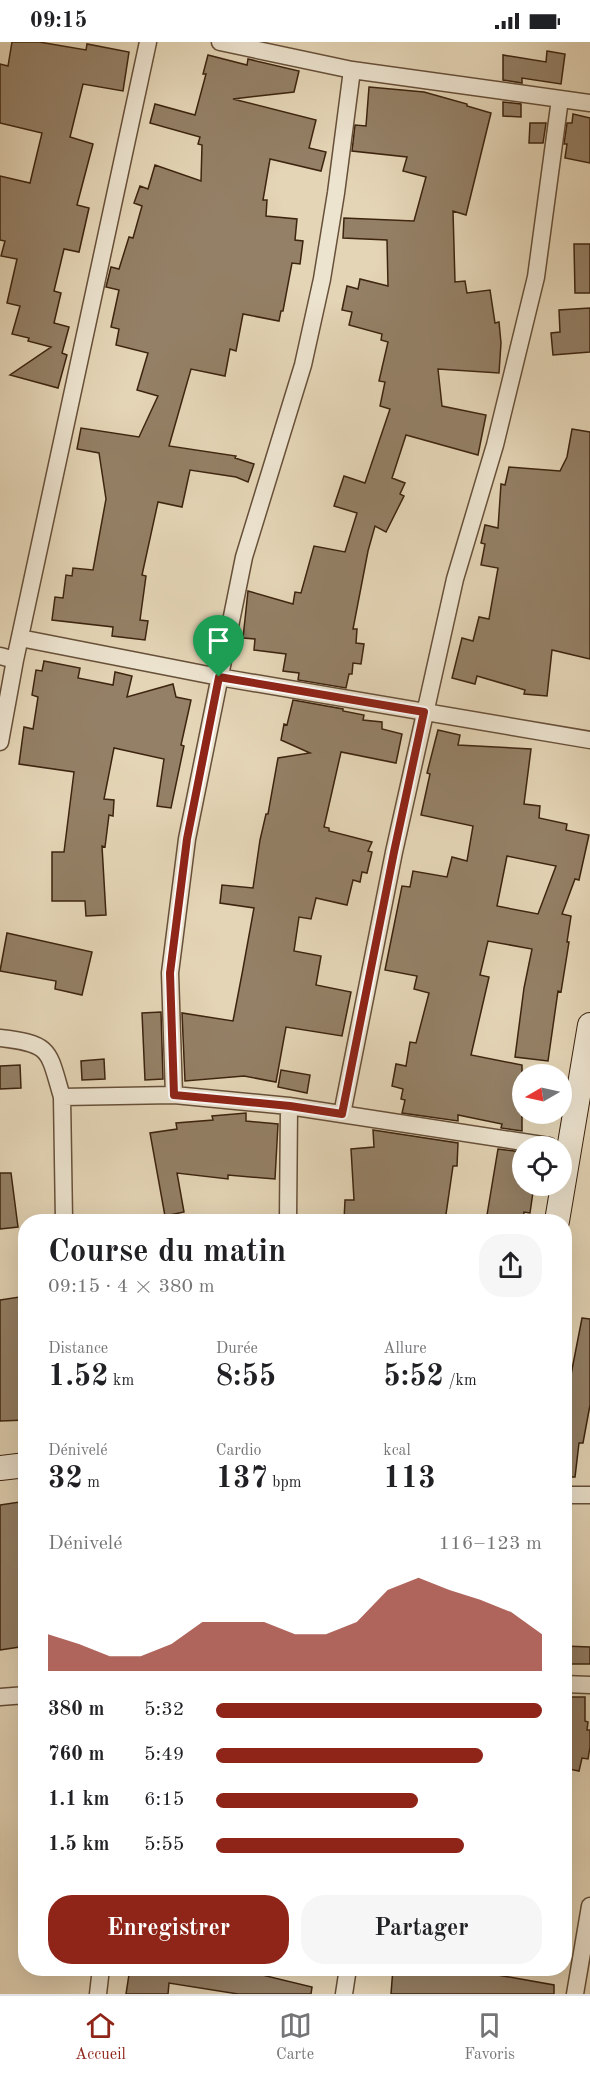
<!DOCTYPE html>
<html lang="fr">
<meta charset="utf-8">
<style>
:root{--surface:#fff;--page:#f6f6f6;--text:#202124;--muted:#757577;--line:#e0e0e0;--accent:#8f2418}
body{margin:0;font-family:"Old Standard TT",serif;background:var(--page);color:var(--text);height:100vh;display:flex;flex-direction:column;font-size:22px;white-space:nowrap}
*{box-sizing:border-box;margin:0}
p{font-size:20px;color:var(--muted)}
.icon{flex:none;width:33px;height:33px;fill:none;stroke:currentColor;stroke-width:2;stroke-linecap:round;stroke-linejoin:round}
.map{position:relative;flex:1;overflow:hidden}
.side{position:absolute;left:18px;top:1172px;width:554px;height:762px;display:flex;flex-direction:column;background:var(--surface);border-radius:24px;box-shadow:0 6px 24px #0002}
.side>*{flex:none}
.needle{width:39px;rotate:261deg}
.buttons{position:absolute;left:512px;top:1022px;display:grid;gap:12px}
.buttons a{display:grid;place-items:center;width:60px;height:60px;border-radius:50%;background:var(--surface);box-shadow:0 6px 24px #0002;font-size:30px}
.pin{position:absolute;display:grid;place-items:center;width:51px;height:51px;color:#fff;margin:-62px -26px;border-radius:50% 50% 50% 0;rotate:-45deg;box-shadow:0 0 6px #0007}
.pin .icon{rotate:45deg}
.round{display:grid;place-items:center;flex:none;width:63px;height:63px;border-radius:24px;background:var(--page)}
.head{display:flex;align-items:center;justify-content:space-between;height:102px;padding:0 30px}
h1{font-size:33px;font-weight:700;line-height:45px}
.stats{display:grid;grid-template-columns:repeat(3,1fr);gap:9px;height:102px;padding:6px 30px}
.stats div{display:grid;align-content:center}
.stats b{font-size:30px;font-weight:700}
.stats small{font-size:16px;font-weight:400}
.stats p{font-size:16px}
.chart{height:168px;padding:12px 30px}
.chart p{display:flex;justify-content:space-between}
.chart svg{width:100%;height:108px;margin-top:6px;fill:var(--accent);opacity:.7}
.action{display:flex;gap:12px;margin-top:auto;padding:12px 30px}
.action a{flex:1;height:69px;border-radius:24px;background:var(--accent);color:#fff;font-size:24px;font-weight:700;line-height:69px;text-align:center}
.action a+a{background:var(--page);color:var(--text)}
ul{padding:0 30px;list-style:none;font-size:20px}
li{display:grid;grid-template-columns:96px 72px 1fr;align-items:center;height:45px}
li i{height:15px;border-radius:8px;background:var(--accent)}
.status{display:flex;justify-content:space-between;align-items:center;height:42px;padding:0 30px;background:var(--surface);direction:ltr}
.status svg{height:16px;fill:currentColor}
.tab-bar{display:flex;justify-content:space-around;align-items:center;height:84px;border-top:2px solid var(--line);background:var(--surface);font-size:16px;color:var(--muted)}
.tab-bar a{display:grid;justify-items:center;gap:3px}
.tab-bar .current{color:var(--accent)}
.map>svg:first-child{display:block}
.building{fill:#948066;stroke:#3d240f;stroke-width:1.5;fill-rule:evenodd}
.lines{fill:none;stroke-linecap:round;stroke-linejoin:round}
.street-casing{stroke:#675039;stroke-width:19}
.secondary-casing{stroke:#3d240f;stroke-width:26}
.street{stroke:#ede4d0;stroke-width:16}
.secondary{stroke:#ede4d0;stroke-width:24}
.route-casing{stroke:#fff;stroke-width:12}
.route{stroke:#8f2418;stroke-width:8}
</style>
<div class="status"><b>09:15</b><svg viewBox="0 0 49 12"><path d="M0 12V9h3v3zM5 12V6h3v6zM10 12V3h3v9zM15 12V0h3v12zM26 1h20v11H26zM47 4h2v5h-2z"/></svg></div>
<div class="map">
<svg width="590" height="1952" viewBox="0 0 590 1952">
<rect width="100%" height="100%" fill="#e4d5b6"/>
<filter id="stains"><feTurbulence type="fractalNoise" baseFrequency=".00333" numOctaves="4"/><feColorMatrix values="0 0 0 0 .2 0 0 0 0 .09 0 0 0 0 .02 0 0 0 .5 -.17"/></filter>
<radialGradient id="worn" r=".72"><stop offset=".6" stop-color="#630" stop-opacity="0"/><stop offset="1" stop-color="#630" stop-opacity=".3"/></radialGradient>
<!-- building -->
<path class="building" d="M 12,0 L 39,0 L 86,8 L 87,2 L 129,10 L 123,49 L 83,42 L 70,95 L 93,102 L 77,163 L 89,166 L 79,210 L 64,207 L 54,249 L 61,251 L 54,281 L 69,285 L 62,311 L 67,313 L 58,346 L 10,333 L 51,305 L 28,299 L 29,296 L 12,292 L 20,264 L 7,261 L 17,217 L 1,214 L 5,199 L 0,198 L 0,134 L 30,141 L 42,91 L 0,81 L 0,22 L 8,24 Z
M 547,9 L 565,12 L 561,42 L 522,36 L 522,41 L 503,38 L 503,13 L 546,20 Z
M 208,13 L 247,23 L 248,17 L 299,29 L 294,50 L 233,57 L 316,78 L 309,106 L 326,110 L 321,129 L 270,117 L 263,158 L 267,158 L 266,174 L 297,177 L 295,198 L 303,199 L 300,222 L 292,221 L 283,269 L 281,269 L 279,279 L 243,272 L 236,309 L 230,307 L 225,334 L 191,327 L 169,404 L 236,414 L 235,416 L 254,422 L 248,440 L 236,435 L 190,428 L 182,465 L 158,460 L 142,533 L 146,534 L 140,578 L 148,579 L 145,598 L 112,594 L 113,585 L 52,578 L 55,555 L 63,556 L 66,533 L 72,534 L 73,526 L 93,528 L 106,457 L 99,411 L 77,407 L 81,386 L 139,395 L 158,354 L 137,348 L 148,311 L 116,303 L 119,287 L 111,285 L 119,248 L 106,245 L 111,225 L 119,227 L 129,195 L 133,196 L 142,164 L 134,161 L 140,144 L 148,147 L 155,123 L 201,139 L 202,103 L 198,102 L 200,95 L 150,81 L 155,62 L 195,73 L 206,32 L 203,32 Z
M 369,45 L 424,50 L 467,62 L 467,64 L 491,71 L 466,173 L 453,169 L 455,240 L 465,239 L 467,251 L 490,248 L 495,281 L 499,280 L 501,301 L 499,331 L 438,327 L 442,364 L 486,373 L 478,413 L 406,393 L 392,436 L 405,441 L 400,452 L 404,454 L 386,490 L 375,484 L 368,509 L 353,587 L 357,587 L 356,601 L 364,602 L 361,622 L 353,621 L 352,632 L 349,632 L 346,646 L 298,638 L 299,631 L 283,629 L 286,612 L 254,608 L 255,597 L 243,596 L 248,549 L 293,562 L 295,550 L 301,551 L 314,504 L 345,510 L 357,471 L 334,464 L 344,434 L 365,441 L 390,367 L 380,364 L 385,340 L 379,339 L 388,300 L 381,298 L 382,292 L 349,283 L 352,270 L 342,268 L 347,244 L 358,247 L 360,237 L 388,244 L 387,198 L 343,196 L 344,176 L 414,179 L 426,135 L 403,129 L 407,115 L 352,109 L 355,83 L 366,84 Z
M 503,60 L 521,62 L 521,75 L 503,74 Z
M 573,72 L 590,76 L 590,121 L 565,116 L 567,102 L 564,102 L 567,81 L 572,81 Z
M 530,81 L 546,81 L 543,101 L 529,101 Z
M 574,202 L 590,202 L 590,251 L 575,251 Z
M 590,266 L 590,310 L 553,313 L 551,291 L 560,290 L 559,268 Z
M 572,387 L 590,390 L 590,617 L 552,608 L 547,654 L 524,652 L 525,648 L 477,634 L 475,642 L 452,636 L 462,596 L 473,599 L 479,575 L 489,577 L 498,526 L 481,523 L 485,502 L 481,501 L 485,483 L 498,486 L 501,442 L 505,443 L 509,425 L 560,429 L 567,415 Z
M 44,619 L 80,626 L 78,636 L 113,643 L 115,630 L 132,634 L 127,655 L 173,642 L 176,655 L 191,658 L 181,703 L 184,704 L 171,766 L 157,764 L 164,717 L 114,706 L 104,757 L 114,758 L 113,774 L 109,773 L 105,805 L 102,804 L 106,873 L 86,874 L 85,859 L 52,859 L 52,810 L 64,810 L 74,730 L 19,722 L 24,685 L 33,687 L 38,655 L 32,653 L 36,628 L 42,629 Z
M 293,658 L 343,667 L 343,669 L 364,673 L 363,678 L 382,680 L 382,687 L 402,692 L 396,721 L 341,710 L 324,785 L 329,786 L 329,789 L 372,800 L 368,809 L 372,810 L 367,831 L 362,830 L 360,840 L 353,838 L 347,863 L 316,856 L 311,877 L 299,875 L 294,909 L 321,914 L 316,943 L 351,950 L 342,994 L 286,985 L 276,1040 L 244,1034 L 185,1039 L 182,971 L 233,979 L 242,932 L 254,866 L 220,861 L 222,843 L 253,846 L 260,798 L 266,772 L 268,772 L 278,716 L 310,711 L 281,698 L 284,682 L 287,683 Z
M 438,688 L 460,693 L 458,703 L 531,707 L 524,762 L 540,764 L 539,776 L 567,782 L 566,788 L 589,793 L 579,838 L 575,837 L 562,872 L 571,874 L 567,900 L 569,900 L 561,950 L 558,949 L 548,1019 L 515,1015 L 524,946 L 532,907 L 488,899 L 480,933 L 489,935 L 471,1013 L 522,1023 L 522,1089 L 501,1086 L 502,1082 L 458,1073 L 458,1079 L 402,1071 L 405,1058 L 401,1057 L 403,1047 L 392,1044 L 396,1022 L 406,1024 L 410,1000 L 416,1001 L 429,951 L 414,947 L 417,934 L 385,928 L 402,844 L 410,845 L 413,829 L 447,835 L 452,815 L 467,819 L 473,784 L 421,773 L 430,732 L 427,731 ZM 507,814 L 556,824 L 538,872 L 497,864 Z
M 7,891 L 92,910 L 82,953 L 55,947 L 56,939 L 0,929 Z
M 161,970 L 163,1037 L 145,1038 L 142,971 Z
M 104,1017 L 105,1037 L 82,1038 L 81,1019 Z
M 20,1023 L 21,1046 L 0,1047 L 0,1024 Z
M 281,1028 L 310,1033 L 307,1051 L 278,1045 Z
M 246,1071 L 246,1079 L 278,1082 L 275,1137 L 228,1133 L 228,1137 L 177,1131 L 184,1170 L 165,1174 L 150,1091 L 177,1087 L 176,1081 L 213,1078 L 212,1074 Z
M 373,1088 L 458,1101 L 457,1124 L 453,1124 L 445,1179 L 432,1179 L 391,1173 L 391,1179 L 344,1179 L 345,1158 L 354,1158 L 351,1107 L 374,1105 Z
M 498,1107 L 522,1110 L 522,1143 L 534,1143 L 530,1171 L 524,1170 L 523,1179 L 486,1179 Z
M 0,1131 L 11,1131 L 18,1185 L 0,1187 Z
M 26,1254 L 26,1378 L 0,1379 L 0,1258 Z
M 582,1276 L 590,1277 L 590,1363 L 583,1401 L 579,1401 L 575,1435 L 564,1435 L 564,1342 L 569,1343 Z
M 26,1459 L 26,1604 L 0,1608 L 0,1463 Z
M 564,1604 L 590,1605 L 590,1622 L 564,1622 Z
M 564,1655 L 585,1655 L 585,1679 L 588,1680 L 587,1688 L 590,1688 L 590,1705 L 588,1717 L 582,1716 L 579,1729 L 564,1726 Z
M 130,1926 L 263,1926 L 262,1933 L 312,1945 L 311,1952 L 238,1952 L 169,1941 L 168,1952 L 126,1952 Z
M 393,1926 L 481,1926 L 481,1930 L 554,1943 L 554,1952 L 391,1952 Z"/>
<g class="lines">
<defs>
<path id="street" d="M 220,0 L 352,28 L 590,61
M 20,596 L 219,635 L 590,698
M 0,614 L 15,618
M 0,700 L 15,618 L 148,0
M 0,996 C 52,1002 48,1008 62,1055
M 174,1053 L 170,931 L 187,797 L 244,515 L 303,323 L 322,237 L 336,151 L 352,28
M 342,1072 L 394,810 L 455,537 L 495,403 L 536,235 L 560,57
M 64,1179 L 62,1055 L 174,1053 L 289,1064 L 549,1104
M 288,1179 L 289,1064
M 564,1453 L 590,1453
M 564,1642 L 590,1643
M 0,1655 L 26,1653
M 98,1952 L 101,1926
M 344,1952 L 348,1926
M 575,1952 L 590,1864"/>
<path id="secondary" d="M 557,1179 L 590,983
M 0,1426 L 26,1423"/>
</defs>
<!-- street casing -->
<use href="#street" class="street-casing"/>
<!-- secondary casing -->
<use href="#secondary" class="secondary-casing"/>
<!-- street -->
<use href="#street" class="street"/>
<!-- secondary -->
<use href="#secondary" class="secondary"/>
</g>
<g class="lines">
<defs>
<path id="route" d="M 219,635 L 424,670 L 394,810 L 342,1072 L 290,1064 L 174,1053 L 170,931 L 187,797 Z"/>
</defs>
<!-- route casing -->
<use href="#route" class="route-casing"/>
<!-- route -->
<use href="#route" class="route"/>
</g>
<rect width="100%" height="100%" filter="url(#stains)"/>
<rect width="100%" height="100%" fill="url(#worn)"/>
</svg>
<div class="buttons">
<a><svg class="needle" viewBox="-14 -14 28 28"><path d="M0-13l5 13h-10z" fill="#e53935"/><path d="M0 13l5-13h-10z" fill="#757577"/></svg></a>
<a><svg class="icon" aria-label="locate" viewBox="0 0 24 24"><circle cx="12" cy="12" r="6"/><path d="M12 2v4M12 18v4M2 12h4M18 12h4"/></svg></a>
</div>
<div class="pin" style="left:219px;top:635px;background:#1e9e55"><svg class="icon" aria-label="arrive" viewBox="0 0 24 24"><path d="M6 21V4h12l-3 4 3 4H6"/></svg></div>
<section class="side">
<div class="head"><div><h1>Course du matin</h1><p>09:15 · 4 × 380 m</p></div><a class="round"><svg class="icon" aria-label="share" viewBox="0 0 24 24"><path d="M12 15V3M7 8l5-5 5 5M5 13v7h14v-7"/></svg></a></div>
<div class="stats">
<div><p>Distance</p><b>1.52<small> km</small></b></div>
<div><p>Durée</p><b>8:55</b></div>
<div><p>Allure</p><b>5:52<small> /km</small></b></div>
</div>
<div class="stats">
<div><p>Dénivelé</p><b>32<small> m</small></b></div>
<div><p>Cardio</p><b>137<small> bpm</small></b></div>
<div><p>kcal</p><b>113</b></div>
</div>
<div class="chart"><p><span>Dénivelé</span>116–123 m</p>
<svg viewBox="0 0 160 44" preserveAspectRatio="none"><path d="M0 44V29L10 33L20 38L30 38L40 33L50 24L60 24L70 24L80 29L90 29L100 24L110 11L120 6L130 11L140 15L150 20L160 29V44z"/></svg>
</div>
<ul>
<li><b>380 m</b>5:32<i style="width:100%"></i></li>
<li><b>760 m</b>5:49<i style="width:82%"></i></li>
<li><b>1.1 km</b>6:15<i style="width:62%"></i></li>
<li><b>1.5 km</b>5:55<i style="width:76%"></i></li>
</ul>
<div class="action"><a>Enregistrer</a><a>Partager</a></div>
</section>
</div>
<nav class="tab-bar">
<a class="current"><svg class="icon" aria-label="home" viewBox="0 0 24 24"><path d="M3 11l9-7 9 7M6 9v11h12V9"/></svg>Accueil</a>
<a><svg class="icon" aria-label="map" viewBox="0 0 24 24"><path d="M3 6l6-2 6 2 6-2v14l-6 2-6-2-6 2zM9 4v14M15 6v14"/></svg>Carte</a>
<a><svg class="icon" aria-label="saved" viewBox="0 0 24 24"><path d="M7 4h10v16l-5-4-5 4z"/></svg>Favoris</a>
</nav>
